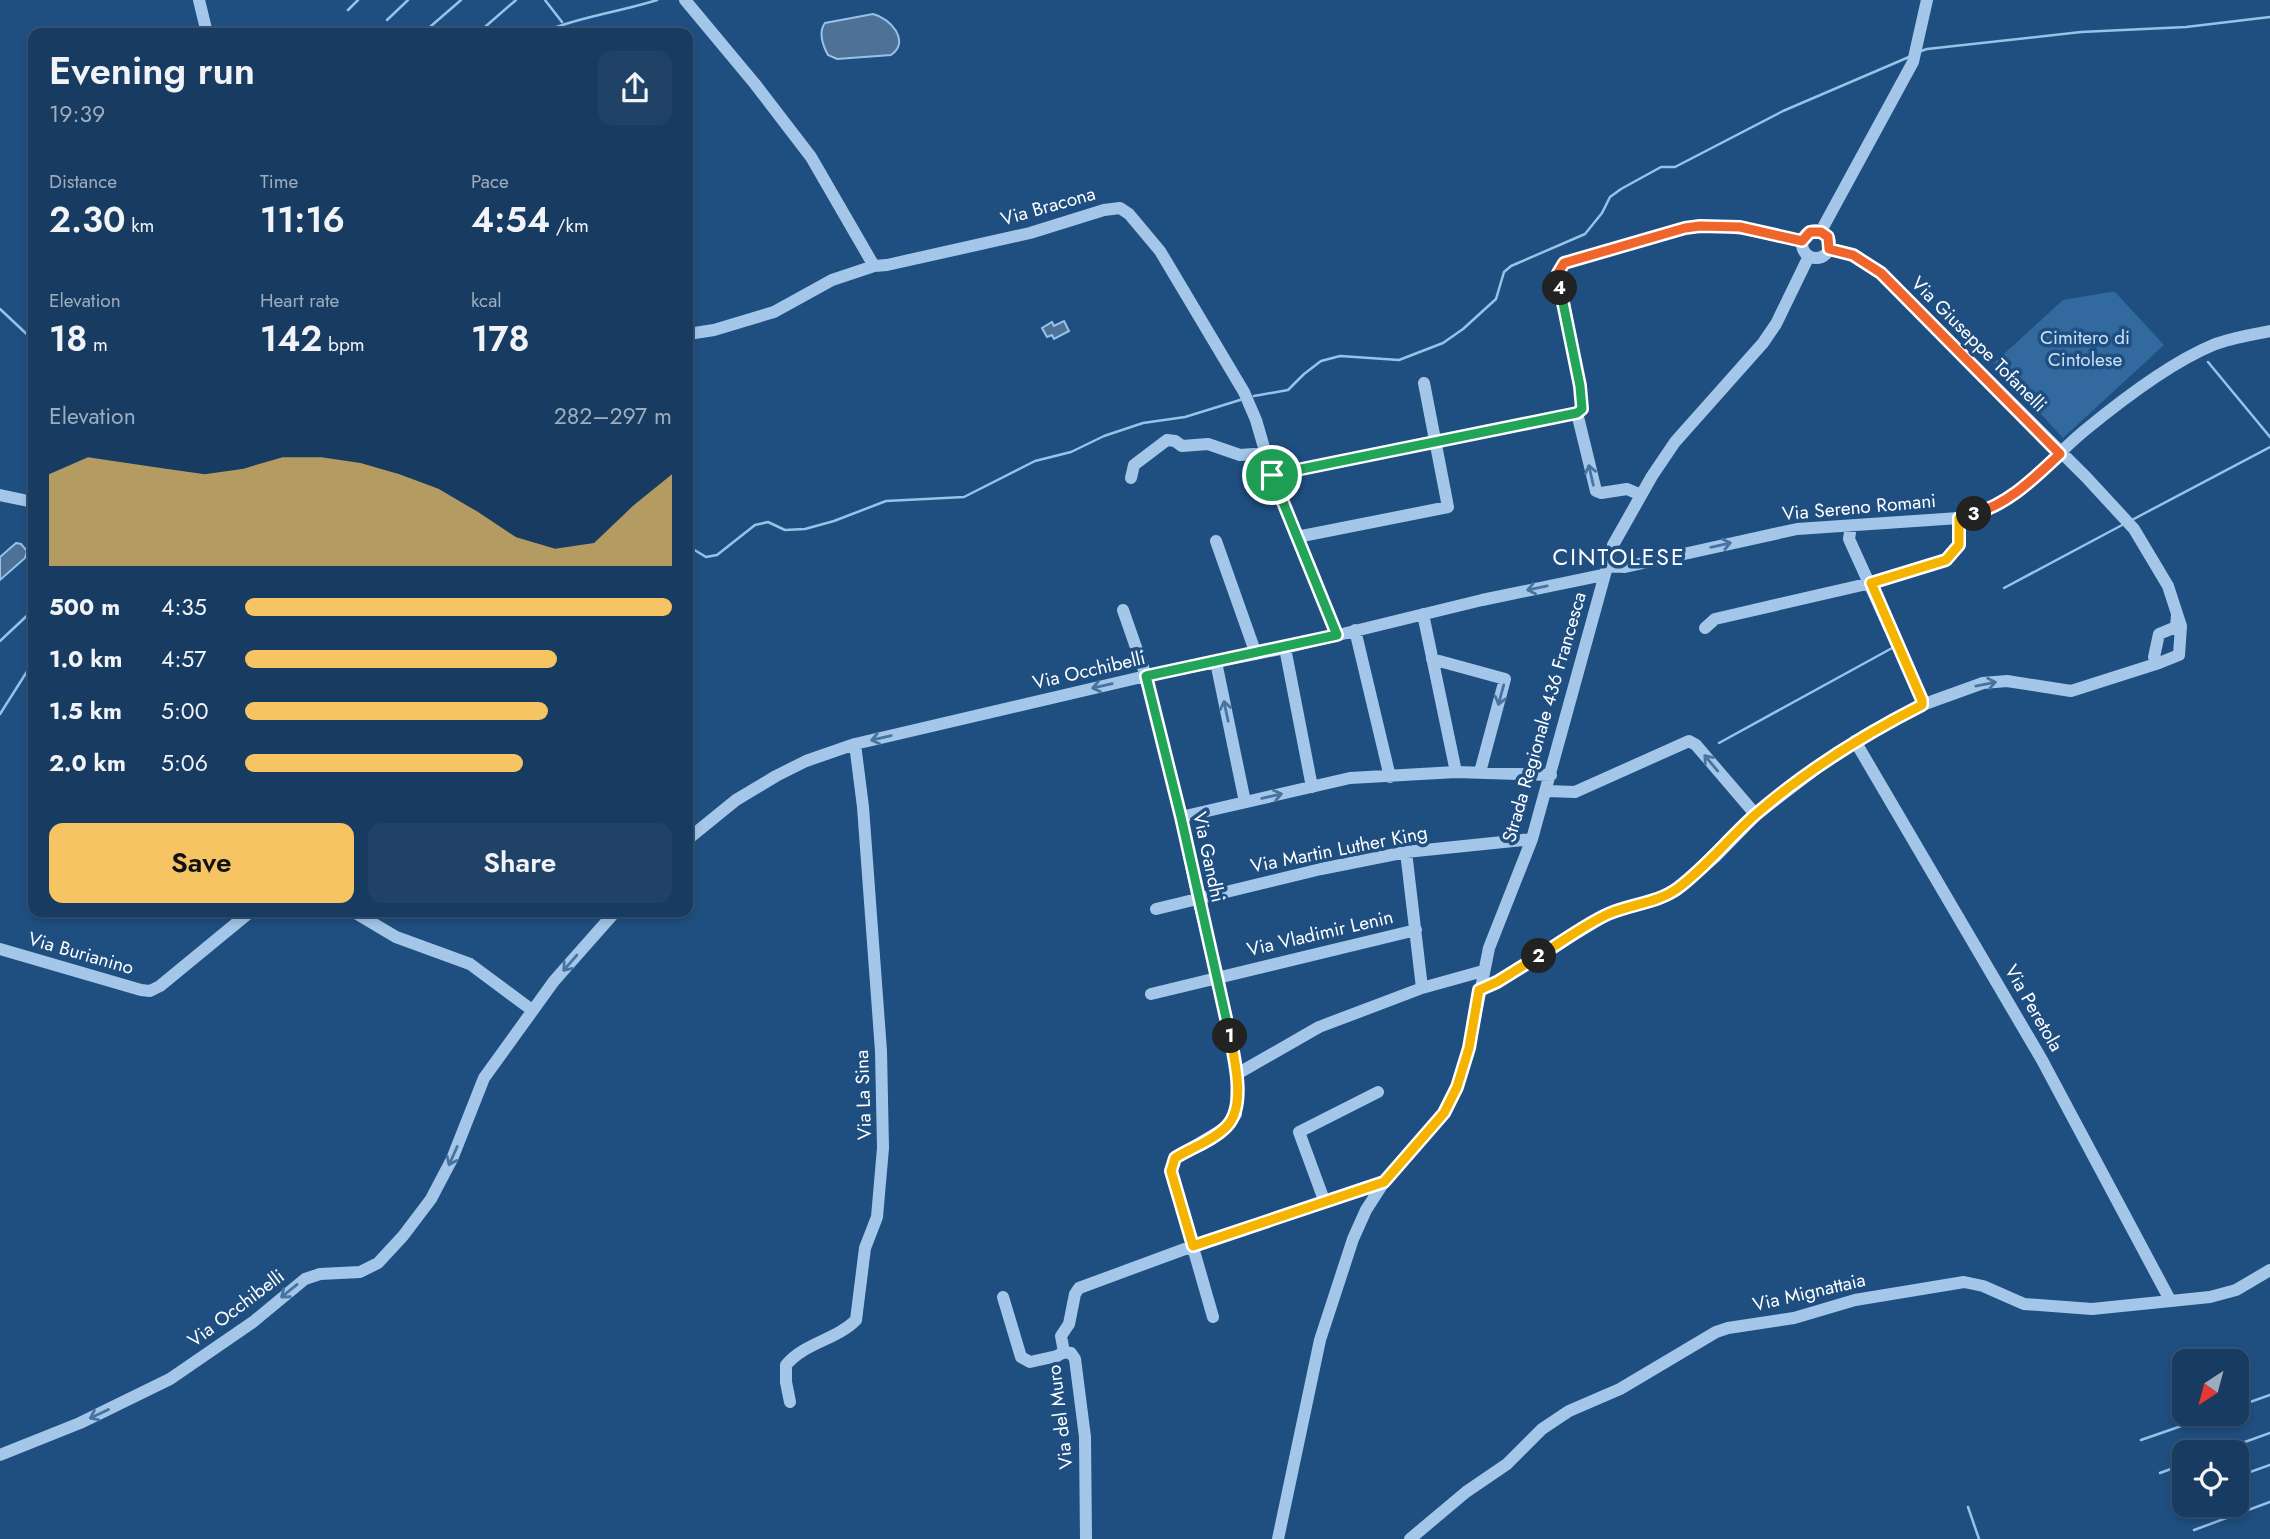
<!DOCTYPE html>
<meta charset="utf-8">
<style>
:root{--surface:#173b61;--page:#204267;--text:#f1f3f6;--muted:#9eadbd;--line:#365576;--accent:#f7c463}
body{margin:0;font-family:Jost,sans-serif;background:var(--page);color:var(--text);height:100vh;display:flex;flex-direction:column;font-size:26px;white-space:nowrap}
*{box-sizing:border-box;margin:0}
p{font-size:23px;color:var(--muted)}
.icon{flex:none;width:38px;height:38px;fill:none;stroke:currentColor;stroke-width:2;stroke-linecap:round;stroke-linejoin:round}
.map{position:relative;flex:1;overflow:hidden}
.sheet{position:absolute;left:28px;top:28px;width:665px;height:889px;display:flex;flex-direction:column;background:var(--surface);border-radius:14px;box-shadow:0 4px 10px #0003,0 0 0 2px var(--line)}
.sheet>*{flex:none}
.needle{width:46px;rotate:216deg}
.controls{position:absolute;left:2172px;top:1349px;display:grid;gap:14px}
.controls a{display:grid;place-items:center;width:77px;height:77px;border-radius:14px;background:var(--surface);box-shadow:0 4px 10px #0003,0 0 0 2px var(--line);font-size:35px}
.pin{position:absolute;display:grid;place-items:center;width:60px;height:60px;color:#fff;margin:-30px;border:4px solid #fff;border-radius:50%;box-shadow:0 2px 7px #0007}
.km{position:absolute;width:35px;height:35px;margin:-18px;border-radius:50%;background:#222;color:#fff;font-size:19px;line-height:35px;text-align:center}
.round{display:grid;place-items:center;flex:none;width:74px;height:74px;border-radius:14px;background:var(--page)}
.summary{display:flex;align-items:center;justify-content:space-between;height:119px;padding:0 21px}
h1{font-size:38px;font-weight:600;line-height:52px}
.stats{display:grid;grid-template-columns:repeat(3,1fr);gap:10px;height:119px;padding:7px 21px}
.stats div{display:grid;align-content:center}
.stats b{font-size:35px;font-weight:600}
.stats small{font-size:19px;font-weight:400}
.stats p{font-size:19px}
.chart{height:196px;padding:14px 21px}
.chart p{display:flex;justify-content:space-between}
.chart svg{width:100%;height:126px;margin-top:7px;fill:var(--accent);opacity:.7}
.button{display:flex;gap:14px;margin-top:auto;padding:14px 21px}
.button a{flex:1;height:80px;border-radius:14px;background:var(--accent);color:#111;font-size:28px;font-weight:600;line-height:80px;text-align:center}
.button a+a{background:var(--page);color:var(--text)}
ul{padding:0 21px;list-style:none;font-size:23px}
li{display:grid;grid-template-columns:112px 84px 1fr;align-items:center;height:52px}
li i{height:18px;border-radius:9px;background:var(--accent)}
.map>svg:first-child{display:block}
.green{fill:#32699f}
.water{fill:#4e7196;stroke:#97c2ea;stroke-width:2}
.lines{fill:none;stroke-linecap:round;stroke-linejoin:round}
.stream{stroke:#97c2ea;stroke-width:2.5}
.minor{stroke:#a4c7e9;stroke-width:12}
.oneway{stroke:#4773a0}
.split-1-casing{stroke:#fff;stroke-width:14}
.split-2-casing{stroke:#fff;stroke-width:14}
.split-3-casing{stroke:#fff;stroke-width:14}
.split-4-casing{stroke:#fff;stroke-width:14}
.split-5-casing{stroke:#fff;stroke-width:14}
.split-1{stroke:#22a559;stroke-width:9}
.split-2{stroke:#f5b400;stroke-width:9}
.split-3{stroke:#f5b400;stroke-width:9}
.split-4{stroke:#f0652b;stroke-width:9}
.split-5{stroke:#22a559;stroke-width:9}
.labels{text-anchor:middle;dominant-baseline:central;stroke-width:7;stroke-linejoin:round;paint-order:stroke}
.street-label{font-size:19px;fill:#fff;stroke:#1f4f81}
.park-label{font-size:19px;fill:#c8e0f6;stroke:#1f4f81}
.quarter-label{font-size:23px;letter-spacing:2px;fill:#fff;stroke:#1f4f81}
</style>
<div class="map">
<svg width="2270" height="1539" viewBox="0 0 2270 1539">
<rect width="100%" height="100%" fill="#1f4f81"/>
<!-- green -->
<path class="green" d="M 2110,292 L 2115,292 L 2164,345 L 2063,438 L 1994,363 L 2063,300 Z"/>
<!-- water -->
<path class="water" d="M 873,14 C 890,18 911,41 891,55 L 837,59 L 828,55 C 823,46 818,32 825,23 Z
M 1064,321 L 1069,331 L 1054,339 L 1052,335 L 1047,337 L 1042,328 L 1052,322 L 1054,326 Z
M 16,543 L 21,544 L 27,551 L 25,558 L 0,580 L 0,557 Z"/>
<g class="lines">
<!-- stream -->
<path class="stream" d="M 545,0 L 562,22
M 348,10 L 358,0
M 387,20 L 408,0
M 423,33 L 461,0
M 478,33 L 516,0
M 541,33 C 578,17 619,12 657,0
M 1918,52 L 1927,49 L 2081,32 L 2186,27 L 2270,17
M 0,309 L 33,340
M 2208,362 L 2270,437
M 1254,396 L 1288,390 L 1304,374 L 1321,361 L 1340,356 L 1399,360 L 1443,343 L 1463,329 L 1496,299 L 1504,272 L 1511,266 L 1585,234 L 1602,213 L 1610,197 L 1621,189 L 1661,167 L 1675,167 L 1783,111 L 1909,57
M 2130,521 L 2270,447
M 688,546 L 706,557 L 717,555 L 755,525 L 768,522 L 785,530 L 805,529 L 834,521 L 886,501 L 964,497 L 1035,461 L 1071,452 L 1104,436 L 1143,423 L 1185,417 L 1240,400
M 2004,588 L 2124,524
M 0,641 L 33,610
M 0,714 L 33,662
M 1719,743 L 1894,647
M 2236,1407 L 2270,1395
M 2141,1440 L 2216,1414
M 2217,1452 L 2270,1433
M 2160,1473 L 2184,1464
M 2236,1477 L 2270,1465
M 2176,1498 L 2184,1496
M 1968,1507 L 1979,1539
M 2194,1530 L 2270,1502"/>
<!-- minor -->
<path class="minor" d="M 199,0 L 207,33
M 685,0 L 755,84 L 811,157 L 874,266 L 887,265 L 1030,233 L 1104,210 L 1120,208 L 1129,214 L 1160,251 L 1244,392 L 1256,420 L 1272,475 L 1337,635
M1802 244a14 14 0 1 1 28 0a14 14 0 1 1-28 0Z
M 1821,231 L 1913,62 L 1927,0
M 688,334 L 714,330 L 774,312 L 832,280 L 874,266
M 1577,413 L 1596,491 L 1601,493 L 1627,489 L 1641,495
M 1272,475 L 1577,413 L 1582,409 L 1580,386 L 1558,273 L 1564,263 L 1684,228 C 1730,222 1759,233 1802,241
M 1131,478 L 1134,465 L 1167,440 L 1175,441 L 1182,446 L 1208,444 L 1240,455 L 1267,453
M 0,495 L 33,502
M 1851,526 L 1849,539 L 1922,700 L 1922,705
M 1297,537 L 1448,507 L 1424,383
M 1216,541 L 1256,654
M 1606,566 L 1625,567 L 1797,529 L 1959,518 C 2016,507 2042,466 2084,431 C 2118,403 2172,362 2213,345 C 2230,338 2251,335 2270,331
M 1123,610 L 1146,676 L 1181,817 L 1198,899 L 1218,977 L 1237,1074 L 1236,1114 L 1225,1128 L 1175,1158 L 1171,1171 L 1213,1317
M 1423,614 L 1456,772
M 1705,628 L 1715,619 L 1871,583 L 1946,560 L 1959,545 L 1959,518
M 1355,630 L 1390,777
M 1285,648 L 1312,787
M 1432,659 L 1505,679 L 1480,772
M 1216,662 L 1245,802
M 2159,663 L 2154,657 L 2159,634 L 2176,627 L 2177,615
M 1855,741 L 2042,1060 L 2170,1300
M 1547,791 L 1575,792 L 1689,741 L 1696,745 L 1756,815
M 1181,817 L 1350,778 L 1456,772 L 1551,775
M 688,839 L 736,800 L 776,776 L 806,761 L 855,744 L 1146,676 L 1285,648 L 1482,600 L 1603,575
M 1406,852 L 1422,988
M 1156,909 L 1321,869 L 1406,852 L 1532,839
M 354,912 L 396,937 L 470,964 L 532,1010
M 0,949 L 141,990 L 150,991 L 160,986 L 250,912
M 1479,990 L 1497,982 L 1608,914 L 1660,898 L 1677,890 L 1715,857 L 1756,815 L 1817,768 L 1872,731 L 1922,705 L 1983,683 L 2007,681 L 2071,691 L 2159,663 L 2179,655 L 2181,626 L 2168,586 L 2134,529 L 2086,477 L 1881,273 L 1853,255 L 1829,249
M 1151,994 L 1416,930
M 1237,1074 L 1319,1027 L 1422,988 L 1483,971
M 1324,1200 L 1299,1132 L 1378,1092
M 1003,1297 L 1021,1357 L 1030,1362 L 1057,1356 L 1064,1352
M 790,1402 L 786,1382 L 786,1365 C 804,1343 836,1340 856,1320 L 865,1248 L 877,1217 L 883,1148 L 881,1051 L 863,807 L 855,744
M 0,1455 L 80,1423 L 170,1379 L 253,1322 L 305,1279 L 320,1274 L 360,1272 L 378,1263 L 403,1236 L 431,1199 L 452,1159 L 484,1078 L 554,981 L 615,912
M 1086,1539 L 1085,1437 L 1075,1359 L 1071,1353 L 1064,1352 L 1061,1336 L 1069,1324 L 1075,1294 L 1079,1288 L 1193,1246 L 1384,1182
M 1278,1539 L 1320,1340 L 1353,1239 L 1366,1210 L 1384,1182 L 1444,1113 L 1457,1087 L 1469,1048 L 1489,948 L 1532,839 L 1613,545 L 1652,476 L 1675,442 L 1763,343 L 1776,324 L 1809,256
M 1410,1539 L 1466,1492 L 1507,1464 L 1542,1429 L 1569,1411 L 1620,1389 L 1716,1332 L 1728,1328 L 1794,1318 L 1855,1300 L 1964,1282 L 1983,1286 L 2024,1304 L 2092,1309 L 2210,1297 L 2236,1290 L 2270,1270"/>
</g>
<!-- one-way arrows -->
<defs><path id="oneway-shaft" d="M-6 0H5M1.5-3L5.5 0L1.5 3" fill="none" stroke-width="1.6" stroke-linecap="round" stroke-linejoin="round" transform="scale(1.75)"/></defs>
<g class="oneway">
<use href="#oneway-shaft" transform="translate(1591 475) rotate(-103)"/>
<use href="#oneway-shaft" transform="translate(1721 545) rotate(-13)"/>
<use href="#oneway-shaft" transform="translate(1537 588) rotate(168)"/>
<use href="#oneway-shaft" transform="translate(1986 684) rotate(-11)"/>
<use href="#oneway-shaft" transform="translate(1102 686) rotate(167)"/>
<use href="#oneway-shaft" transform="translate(1501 695) rotate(105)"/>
<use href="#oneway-shaft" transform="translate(1226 711) rotate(-102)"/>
<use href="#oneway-shaft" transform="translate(881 738) rotate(167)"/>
<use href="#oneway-shaft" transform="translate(1711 763) rotate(-130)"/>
<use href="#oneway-shaft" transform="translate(1272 796) rotate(-13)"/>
<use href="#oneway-shaft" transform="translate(570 963) rotate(131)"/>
<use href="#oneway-shaft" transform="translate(453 1156) rotate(114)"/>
<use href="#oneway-shaft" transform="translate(289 1291) rotate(141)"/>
<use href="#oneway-shaft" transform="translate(99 1414) rotate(155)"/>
</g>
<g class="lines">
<defs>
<path id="split-1" d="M 1230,1036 L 1181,817 L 1146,676 L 1337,635 L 1272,475"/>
<path id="split-2" d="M 1230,1036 C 1235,1062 1246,1106 1227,1126 C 1214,1140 1191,1148 1175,1158 L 1171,1171 L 1193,1246 L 1384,1182 L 1444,1113 L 1457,1087 L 1469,1048 L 1479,990 L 1497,982 L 1539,956"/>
<path id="split-3" d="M 1539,956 C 1562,942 1584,925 1608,914 C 1631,904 1658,903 1678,888 C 1707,866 1729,838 1756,814 C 1807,770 1863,735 1922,705 L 1922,700 L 1871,583 L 1946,560 L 1959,545 L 1959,518 L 1974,514"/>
<path id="split-4" d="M 1560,288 L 1558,273 L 1564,263 L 1685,228 L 1700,226 L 1740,227 L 1802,241 L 1810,232 L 1821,232 L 1828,237 L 1829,249 L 1853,255 L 1881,273 L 2060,454 C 2034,478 2010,503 1974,514"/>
<path id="split-5" d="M 1272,475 L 1577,413 L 1582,409 L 1580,386 L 1560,288"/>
</defs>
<!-- split-1 casing -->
<use href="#split-1" class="split-1-casing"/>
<!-- split-2 casing -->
<use href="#split-2" class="split-2-casing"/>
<!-- split-3 casing -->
<use href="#split-3" class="split-3-casing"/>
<!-- split-4 casing -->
<use href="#split-4" class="split-4-casing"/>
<!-- split-5 casing -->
<use href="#split-5" class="split-5-casing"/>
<!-- split-1 -->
<use href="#split-1" class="split-1"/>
<!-- split-2 -->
<use href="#split-2" class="split-2"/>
<!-- split-3 -->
<use href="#split-3" class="split-3"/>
<!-- split-4 -->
<use href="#split-4" class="split-4"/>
<!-- split-5 -->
<use href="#split-5" class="split-5"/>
</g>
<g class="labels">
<!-- street labels -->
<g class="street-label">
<text transform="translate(1048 206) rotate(-16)">Via Bracona</text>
<text transform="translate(1979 344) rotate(45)">Via Giuseppe Tofanelli</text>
<text transform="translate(1859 507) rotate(-5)">Via Sereno Romani</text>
<text transform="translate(1089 670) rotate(-13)">Via Occhibelli</text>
<text transform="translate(1544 717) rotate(-74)">Strada Regionale 436 Francesca</text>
<text transform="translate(1339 849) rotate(-11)">Via Martin Luther King</text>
<text transform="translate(1209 857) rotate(78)">Via Gandhi</text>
<text transform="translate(1320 933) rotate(-13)">Via Vladimir Lenin</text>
<text transform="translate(81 953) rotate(16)">Via Burianino</text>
<text transform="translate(2034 1008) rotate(60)">Via Peretola</text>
<text transform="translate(863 1095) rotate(-92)">Via La Sina</text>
<text transform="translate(1809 1292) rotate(-13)">Via Mignattaia</text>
<text transform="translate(236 1308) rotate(-37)">Via Occhibelli</text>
<text transform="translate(1060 1417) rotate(-97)">Via del Muro</text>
</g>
<!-- park labels -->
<g class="park-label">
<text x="2085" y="337">Cimitero di<tspan x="2085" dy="22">Cintolese</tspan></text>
</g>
<!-- quarter labels -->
<g class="quarter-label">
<text x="1619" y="557">CINTOLESE</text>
</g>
</g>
</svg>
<div class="controls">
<a><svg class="needle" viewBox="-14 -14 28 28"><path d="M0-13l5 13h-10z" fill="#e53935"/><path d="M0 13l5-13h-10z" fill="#9eadbd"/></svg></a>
<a><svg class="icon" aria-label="locate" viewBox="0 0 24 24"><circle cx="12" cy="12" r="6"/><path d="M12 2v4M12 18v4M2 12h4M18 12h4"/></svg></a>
</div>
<div class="pin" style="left:1272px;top:475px;background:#1e9e55"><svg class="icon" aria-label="arrive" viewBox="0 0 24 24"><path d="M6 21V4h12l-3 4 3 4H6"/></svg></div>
<b class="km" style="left:1230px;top:1036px">1</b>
<b class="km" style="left:1539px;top:956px">2</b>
<b class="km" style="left:1974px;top:514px">3</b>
<b class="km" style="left:1560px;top:288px">4</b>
<section class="sheet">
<div class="summary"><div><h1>Evening run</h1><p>19:39</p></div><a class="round"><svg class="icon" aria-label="share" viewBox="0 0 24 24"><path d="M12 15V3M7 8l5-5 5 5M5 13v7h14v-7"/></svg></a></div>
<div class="stats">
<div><p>Distance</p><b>2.30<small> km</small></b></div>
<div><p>Time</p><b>11:16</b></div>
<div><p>Pace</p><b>4:54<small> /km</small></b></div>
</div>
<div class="stats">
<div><p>Elevation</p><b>18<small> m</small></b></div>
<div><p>Heart rate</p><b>142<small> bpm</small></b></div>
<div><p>kcal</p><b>178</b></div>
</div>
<div class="chart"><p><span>Elevation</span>282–297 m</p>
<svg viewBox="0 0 160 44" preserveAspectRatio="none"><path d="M0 44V12L10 6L20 8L30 10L40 12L50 10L60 6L70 6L80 8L90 12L100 17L110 25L120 34L130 38L140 36L150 23L160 12V44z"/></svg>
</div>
<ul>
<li><b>500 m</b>4:35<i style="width:100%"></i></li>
<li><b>1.0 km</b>4:57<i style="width:73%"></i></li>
<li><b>1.5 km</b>5:00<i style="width:71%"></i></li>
<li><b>2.0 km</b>5:06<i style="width:65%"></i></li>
</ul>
<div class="button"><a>Save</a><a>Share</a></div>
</section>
</div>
